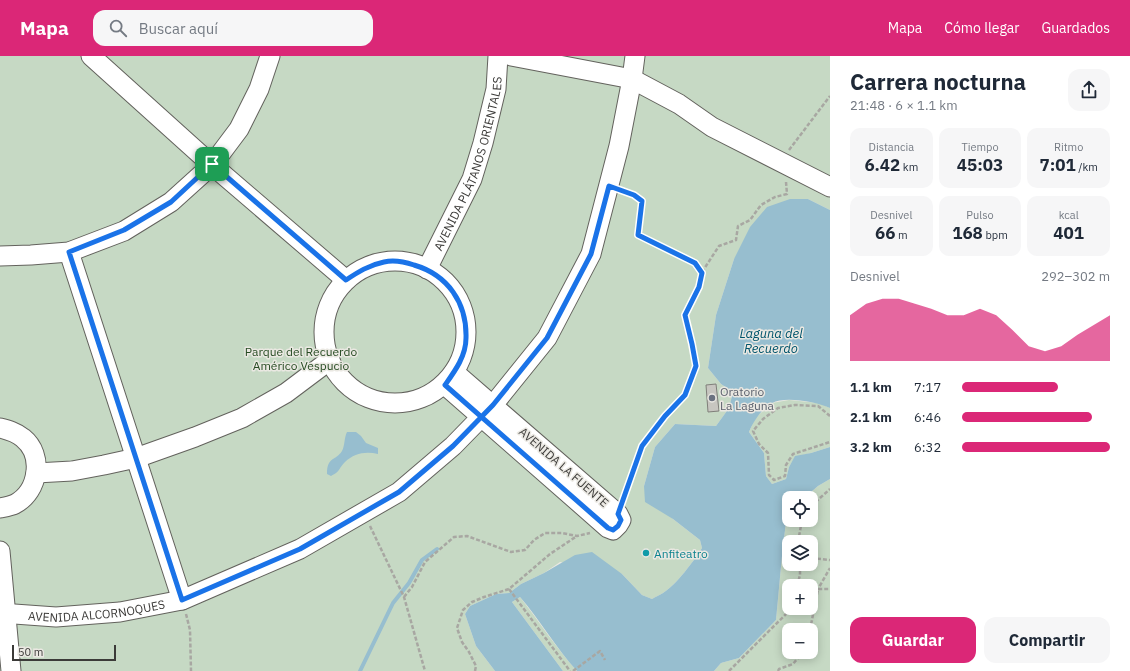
<!DOCTYPE html>
<html lang="es">
<meta charset="utf-8">
<style>
:root{--surface:#fff;--page:#f6f6f7;--text:#1f2937;--muted:#747a83;--accent:#db2777}
body{margin:0;font-family:"IBM Plex Sans",sans-serif;background:var(--page);color:var(--text);height:100vh;display:flex;flex-direction:column;font-size:15px;white-space:nowrap}
*{box-sizing:border-box;margin:0}
p{font-size:13px;color:var(--muted)}
.icon{flex:none;width:22px;height:22px;fill:none;stroke:currentColor;stroke-width:2;stroke-linecap:round;stroke-linejoin:round}
.map{position:relative;flex:1;overflow:hidden}
.details{display:flex;flex-direction:column;background:var(--surface);width:300px}
.details>*{flex:none}
.fabs{position:absolute;left:782px;top:435px;display:grid;gap:8px}
.fabs a{display:grid;place-items:center;width:36px;height:36px;border-radius:8px;background:var(--surface);box-shadow:0 2px 10px #0003;font-size:20px}
.scale{position:absolute;left:12px;bottom:10px;width:104px;box-sizing:border-box;padding-left:4px;border:2px solid #3b3a38;border-top:0;font-size:11px;line-height:14px;white-space:nowrap;color:#3b3a38;-webkit-text-stroke:3px #eae8e2;paint-order:stroke}
.pin{position:absolute;display:grid;place-items:center;width:34px;height:34px;color:#fff;margin:-17px;border-radius:8px;box-shadow:0 2px 6px #0006}
.round{display:grid;place-items:center;flex:none;width:42px;height:42px;border-radius:12px;background:var(--page)}
.headline{display:flex;align-items:center;justify-content:space-between;height:68px;padding:0 20px}
h1{font-size:22px;font-weight:700;line-height:30px}
.figures{display:grid;grid-template-columns:repeat(3,1fr);gap:6px;height:68px;padding:4px 20px}
.figures div{display:grid;align-content:center;border-radius:10px;background:var(--page);text-align:center}
.figures b{font-size:17px;font-weight:700}
.figures small{font-size:11px;font-weight:400}
.figures p{font-size:11px}
.chart{height:112px;padding:8px 20px}
.chart p{display:flex;justify-content:space-between}
.chart svg{width:100%;height:72px;margin-top:4px;fill:var(--accent);opacity:.7}
.primary-button{display:flex;gap:8px;margin-top:auto;padding:8px 20px}
.primary-button a{flex:1;height:46px;border-radius:12px;background:var(--accent);color:#fff;font-size:16px;font-weight:700;line-height:46px;text-align:center}
.primary-button a+a{background:var(--page);color:var(--text)}
ul{padding:0 20px;list-style:none;font-size:13px}
li{display:grid;grid-template-columns:64px 48px 1fr;align-items:center;height:30px}
li i{height:10px;border-radius:5px;background:var(--accent)}
header{display:flex;align-items:center;gap:24px;box-sizing:border-box;height:56px;padding:0 20px;background:var(--accent);color:#fff}
header strong{font-size:19px}
nav{display:flex;gap:22px;margin-inline-start:auto;font-size:14px}
.search{width:280px;height:36px;background:var(--page);display:flex;align-items:center;gap:10px;box-sizing:border-box;padding:0 14px;border-radius:12px;color:var(--muted);font-size:15px}
main{display:flex;flex:1;min-height:0}
.map>svg:first-child{display:block}
.green{fill:#c6d9c4;fill-rule:evenodd}
.water{fill:#97becf}
.lines{fill:none;stroke-linecap:round;stroke-linejoin:round}
.stream{stroke:#97becf;stroke-width:4}
.building{fill:#c7c6c0;stroke:#807f7a}
.minor-casing{stroke:#63625d;stroke-width:21}
.path{stroke:#a8a7a2;stroke-width:2.5;stroke-dasharray:4 2;stroke-linecap:butt}
.minor{stroke:#fff;stroke-width:19}
.route-casing{stroke:#fff;stroke-width:8}
.route{stroke:#1a73e8;stroke-width:5}
.worship-dot{fill:#6b7280;stroke:#eae8e2;stroke-width:1.5}
.culture-dot{fill:#0f9aa8;stroke:#eae8e2;stroke-width:1.5}
.labels{text-anchor:middle;dominant-baseline:central;stroke-width:3;stroke-linejoin:round;paint-order:stroke}
.street-label{font-size:12px;fill:#3b3a38;stroke:#eae8e2}
.park-label{font-size:12px;fill:#264b22;stroke:#eae8e2}
.worship-label{font-size:12px;fill:#5b616d;stroke:#eae8e2;text-anchor:start}
.culture-label{font-size:12px;fill:#0d838f;stroke:#eae8e2;text-anchor:start}
.water-label{font-size:13px;font-style:italic;fill:#00546c;stroke:#eae8e2}
</style>
<header>
<strong>Mapa</strong>
<div class="search"><svg class="icon" aria-label="search" viewBox="0 0 24 24"><circle cx="10" cy="10" r="6"/><path d="M15 15l6 6"/></svg>Buscar aquí</div>
<nav><a>Mapa</a><a>Cómo llegar</a><a>Guardados</a></nav>
</header>
<main>
<div class="map">
<svg width="830" height="615" viewBox="0 0 830 615">
<rect width="100%" height="100%" fill="#eae8e2"/>
<!-- green -->
<path class="green" d="M 0,0 L 830,0 L 830,154 L 808,143 L 734,203 L 716,259 L 708,312 L 721,328 L 733,336 L 729,352 L 716,370 L 675,368 L 655,391 L 644,430 L 673,463 L 700,484 L 702,492 C 694,505 676,529 663,537 C 660,539 655,541 652,543 L 642,539 L 622,518 L 560,506 L 544,517 L 521,528 L 509,537 L 496,538 L 470,550 L 465,558 L 476,590 L 495,615 L 0,615 Z
M 789,344 L 819,347 L 830,352 L 830,391 L 811,397 L 795,401 L 789,411 L 786,423 L 772,428 L 766,420 L 764,397 L 749,376 L 755,362 L 772,347 Z
M 830,423 L 830,615 L 714,615 L 721,607 L 739,602 L 776,564 L 782,500 L 787,457 L 789,456 L 789,464 L 811,464 L 811,442 L 804,442 L 818,430 ZM 789,486 L 811,486 L 811,508 L 789,508 ZM 789,530 L 811,530 L 811,552 L 789,552 ZM 789,574 L 811,574 L 811,596 L 789,596 Z
M 520,541 C 539,565 556,592 577,615 L 563,615 L 512,546 Z"/>
<!-- water -->
<path class="water" d="M 790,143 L 808,143 L 830,154 L 830,352 C 817,346 785,340 772,347 C 762,352 753,366 749,376 L 764,397 L 766,420 L 772,428 L 786,423 L 789,411 L 795,400 L 811,397 L 830,391 L 830,423 L 818,430 L 804,442 L 789,442 L 789,456 L 787,457 L 782,500 L 776,564 L 739,602 L 721,607 L 714,615 L 577,615 C 556,592 540,564 520,541 L 512,546 L 563,615 L 495,615 L 476,590 L 465,558 L 470,550 L 496,538 L 509,537 L 521,528 L 544,517 L 575,499 L 592,496 L 622,518 L 642,539 L 652,543 C 655,541 660,539 663,537 C 676,529 694,505 702,492 L 700,484 L 673,463 L 645,446 L 644,430 L 655,391 L 675,368 L 716,370 L 729,352 L 733,336 L 721,328 L 708,312 L 716,259 L 734,203 L 750,171 L 767,151 Z
M 347,376 L 356,376 L 361,380 L 366,387 L 378,392 L 378,398 C 366,395 354,397 345,406 C 338,413 341,415 331,420 L 327,418 C 327,400 336,405 342,395 C 345,389 344,382 347,376 Z"/>
<g class="lines">
<!-- stream -->
<path class="stream" d="M 360,615 L 393,547 L 409,527 L 422,504 L 437,493"/>
</g>
<!-- building -->
<path class="building" d="M 716,328 L 719,355 L 708,356 L 706,329 Z"/>
<g class="lines">
<defs>
<g id="minor">
<path d="M 91,0 L 212,109 L 346,224"/>
<path d="M 511,0 L 632,23 L 679,48 L 712,71 L 830,131"/>
<path d="M 69,196 L 182,544"/>
<path d="M 0,200 L 31,199 L 69,196 L 124,175 L 171,146 L 212,109 L 239,73 L 259,33 L 270,0"/>
<circle cx="395" cy="276" r="71"/>
<path id="s1" d="M 427,213 L 472,123 L 483,87 L 496,33 L 498,0"/>
<path d="M 445,329 L 608,472 L 613,474 L 618,469 L 621,464 L 618,458 L 454,316"/>
<path d="M 0,372 C 8,374 16,376 23,382 C 44,399 39,435 15,448 C 11,450 5,451 0,452"/>
<path d="M 36,417 L 72,415 L 104,409 L 136,402 L 195,381 L 242,362 L 286,337 L 330,304"/>
<path d="M 0,495 L 11,615"/>
<path id="s2" d="M 0,557 L 56,561 L 120,556 L 182,544 L 300,493 L 399,436 L 453,390 L 493,349 L 547,282 L 591,198 L 619,90 L 632,23 L 635,0"/>
</g>
</defs>
<!-- minor casing -->
<use href="#minor" class="minor-casing"/>
<!-- path -->
<path class="path" d="M 789,94 L 830,40
M 622,135 L 634,139 L 642,145 L 638,179 L 695,207 L 702,217 L 699,231 L 685,259 L 692,288 L 696,310 L 685,339 L 665,360 L 642,391 L 623,442
M 702,216 L 719,190 L 736,184 L 738,170 L 750,164 L 761,149 L 775,141 L 787,138 L 786,126
M 830,360 L 818,350 L 795,349 L 778,352 L 763,363 L 753,375 L 759,388 L 768,397 L 769,419 L 774,424 L 785,420 L 786,409 L 793,398 L 830,386
M 811,450 L 830,433
M 370,470 L 404,541 L 425,615
M 798,486 L 802,464
M 811,502 L 830,504
M 797,530 L 800,519 L 800,508
M 509,533 L 570,615
M 811,538 L 818,533 L 830,512
M 404,541 L 412,531 L 425,506 L 454,481 L 467,480 L 511,496 L 525,494 L 534,484 L 545,477 L 562,477 L 577,480 L 590,477
M 186,558 L 190,574 L 191,615
M 810,574 L 818,533 L 830,533
M 475,615 L 476,610 L 469,596 L 462,586 L 457,572 L 463,554 L 472,546 L 484,541 L 509,533 L 550,498 L 577,480
M 573,615 L 600,595 L 605,604
M 729,615 L 792,552
M 778,615 L 779,613 L 793,608 L 803,596"/>
<!-- minor -->
<use href="#minor" class="minor"/>
</g>
<g class="lines">
<defs>
<path id="route" d="M 212,108 L 346,224 C 358,216 369,209 384,206 C 393,204 405,206 414,209 C 448,219 467,247 466,282 C 466,300 455,315 445,329 L 608,472 L 613,474 L 618,470 L 621,464 L 618,458 L 642,390 L 665,360 L 685,339 L 696,310 L 692,288 L 685,259 L 699,231 L 702,217 L 695,207 L 638,179 L 642,145 L 634,139 L 609,130 L 591,198 L 547,282 L 493,349 L 453,390 L 399,436 L 300,493 L 182,544 L 69,196 L 124,174 L 171,146 L 212,108"/>
</defs>
<!-- route casing -->
<use href="#route" class="route-casing"/>
<!-- route -->
<use href="#route" class="route"/>
</g>
<!-- markers -->
<circle class="worship-dot" cx="712" cy="342" r="4"/>
<circle class="culture-dot" cx="646" cy="497" r="4"/>
<g class="labels">
<!-- street labels -->
<g class="street-label">
<text stroke="none"><textPath href="#s1" startOffset="114">AVENIDA PLÁTANOS ORIENTALES</textPath></text>
<text transform="translate(564 411) rotate(41)">AVENIDA LA FUENTE</text>
<text stroke="none"><textPath href="#s2" startOffset="97">AVENIDA ALCORNOQUES</textPath></text>
</g>
<!-- park labels -->
<g class="park-label">
<text x="301" y="295">Parque del Recuerdo<tspan x="301" dy="14">Américo Vespucio</tspan></text>
</g>
<!-- worship labels -->
<g class="worship-label">
<text x="720" y="335">Oratorio<tspan x="720" dy="14">La Laguna</tspan></text>
</g>
<!-- culture labels -->
<g class="culture-label">
<text x="654" y="497">Anfiteatro</text>
</g>
<!-- water labels -->
<g class="water-label">
<text x="771" y="277">Laguna del<tspan x="771" dy="15">Recuerdo</tspan></text>
</g>
</g>
</svg>
<div class="fabs">
<a><svg class="icon" aria-label="locate" viewBox="0 0 24 24"><circle cx="12" cy="12" r="6"/><path d="M12 2v4M12 18v4M2 12h4M18 12h4"/></svg></a>
<a><svg class="icon" aria-label="layers" viewBox="0 0 24 24"><path d="M12 4l9 5-9 5-9-5zM3 14l9 5 9-5"/></svg></a>
<a>+</a>
<a>−</a>
</div>
<div class="scale">50 m</div>
<div class="pin" style="left:212px;top:108px;background:#1e9e55"><svg class="icon" aria-label="arrive" viewBox="0 0 24 24"><path d="M6 21V4h12l-3 4 3 4H6"/></svg></div>
</div>
<section class="details">
<div class="headline"><div><h1>Carrera nocturna</h1><p>21:48 · 6 × 1.1 km</p></div><a class="round"><svg class="icon" aria-label="share" viewBox="0 0 24 24"><path d="M12 15V3M7 8l5-5 5 5M5 13v7h14v-7"/></svg></a></div>
<div class="figures">
<div><p>Distancia</p><b>6.42<small> km</small></b></div>
<div><p>Tiempo</p><b>45:03</b></div>
<div><p>Ritmo</p><b>7:01<small> /km</small></b></div>
</div>
<div class="figures">
<div><p>Desnivel</p><b>66<small> m</small></b></div>
<div><p>Pulso</p><b>168<small> bpm</small></b></div>
<div><p>kcal</p><b>401</b></div>
</div>
<div class="chart"><p><span>Desnivel</span>292–302 m</p>
<svg viewBox="0 0 160 44" preserveAspectRatio="none"><path d="M0 44V16L10 9L20 6L30 6L40 9L50 12L60 16L70 16L80 12L90 16L100 25L110 35L120 38L130 35L140 28L150 22L160 16V44z"/></svg>
</div>
<ul>
<li><b>1.1 km</b>7:17<i style="width:65%"></i></li>
<li><b>2.1 km</b>6:46<i style="width:88%"></i></li>
<li><b>3.2 km</b>6:32<i style="width:100%"></i></li>
</ul>
<div class="primary-button"><a>Guardar</a><a>Compartir</a></div>
</section>
</main>
